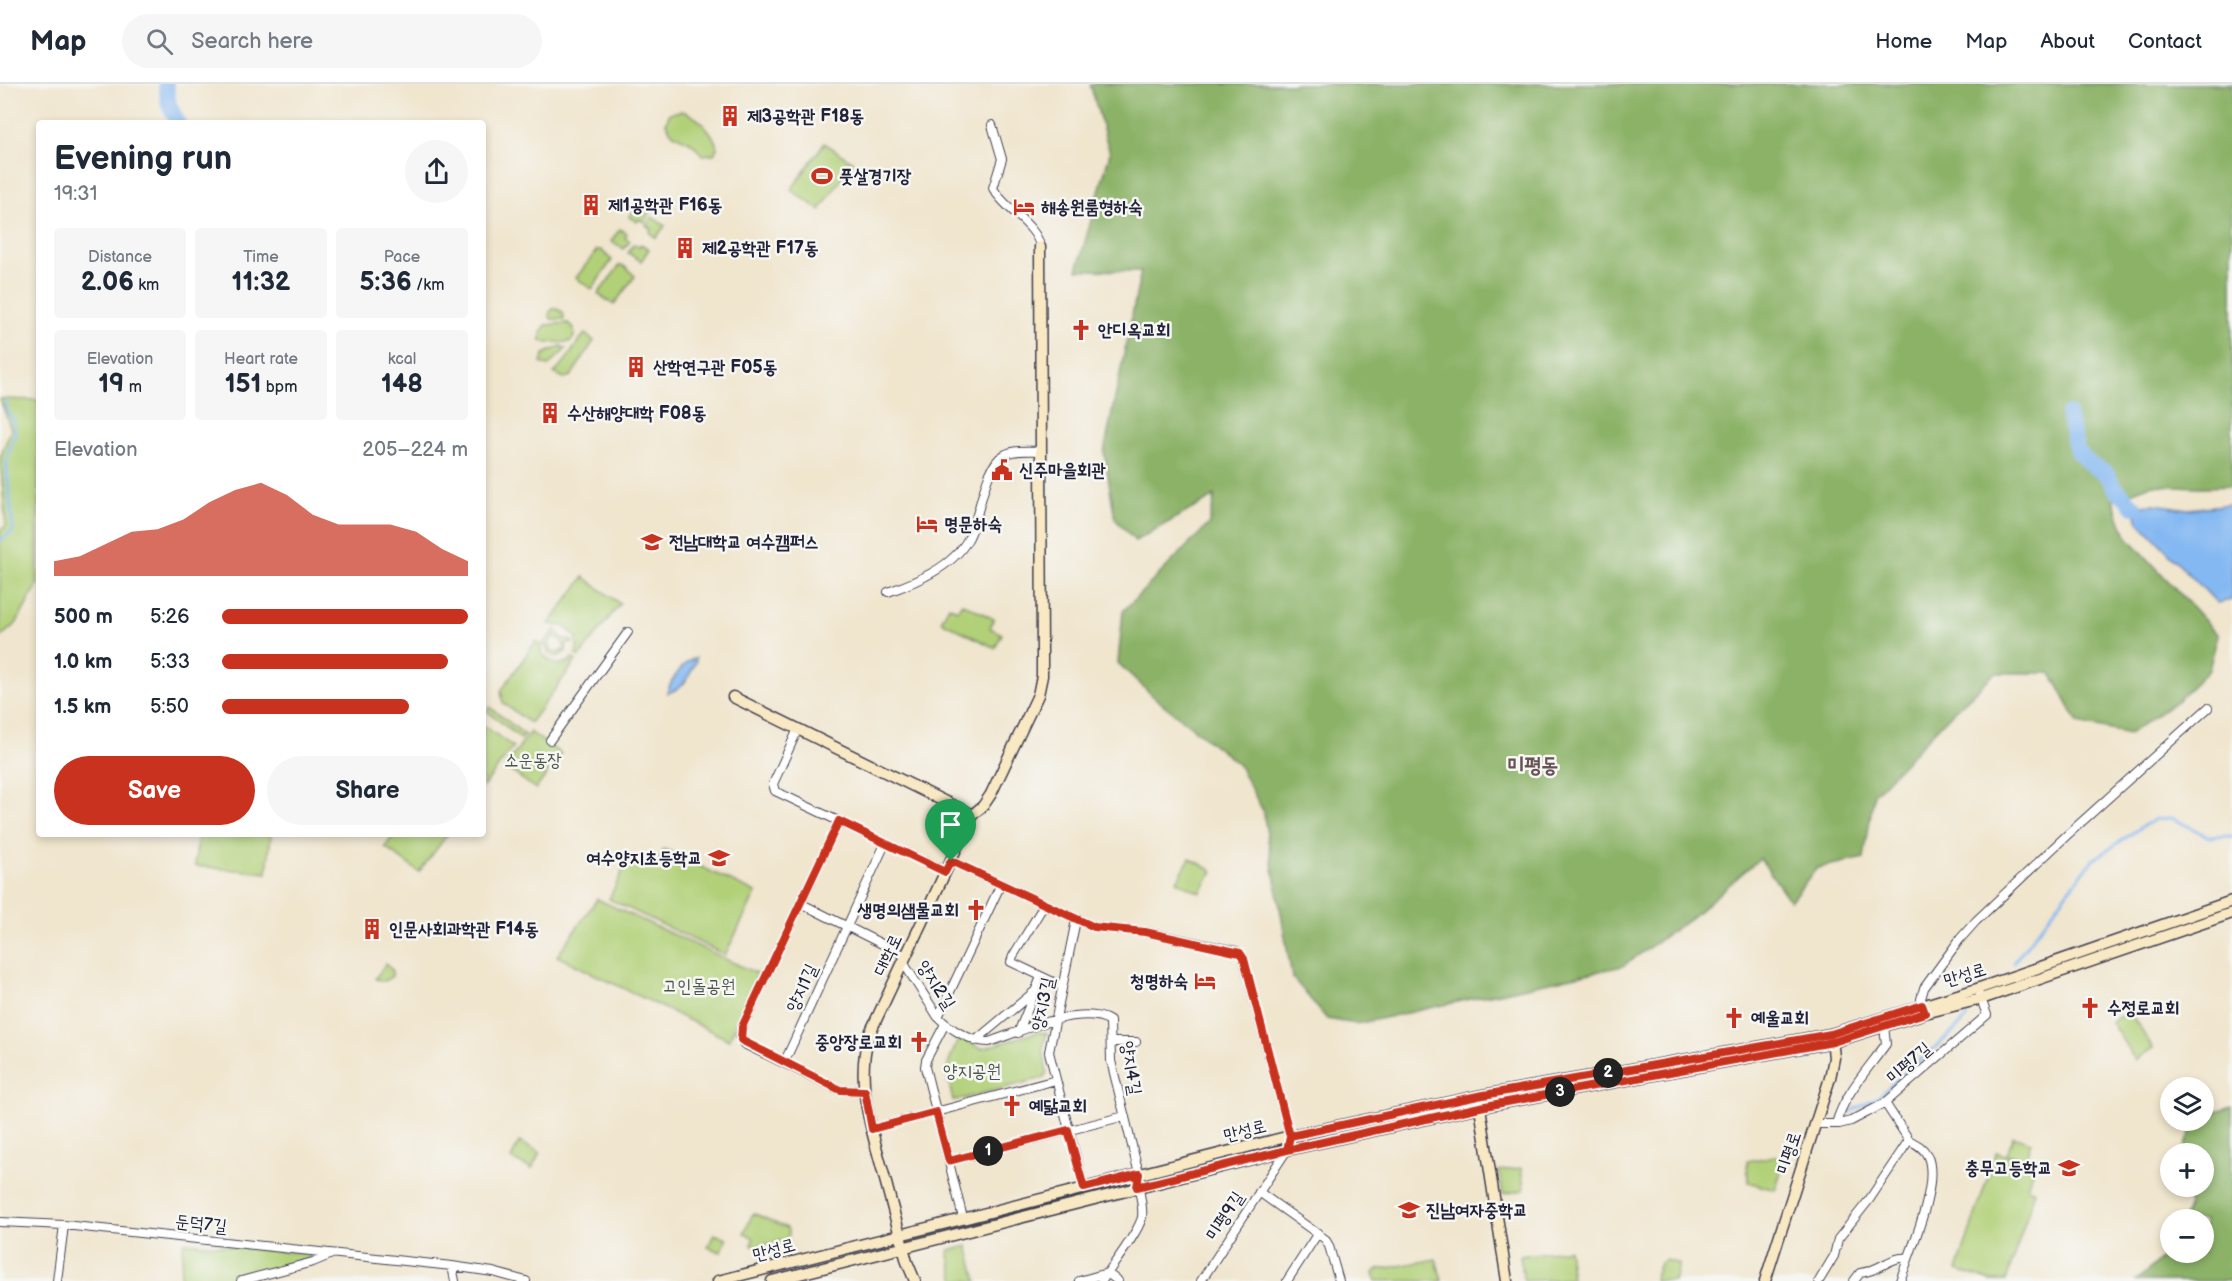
<!DOCTYPE html>
<meta charset="utf-8">
<style>
:root{--surface:#fff;--page:#f6f6f7;--text:#1f2937;--muted:#747a83;--line:#e0e1e3;--accent:#c8321e}
body{margin:0;font-family:"Balsamiq Sans","Poor Story",sans-serif;background:var(--page);color:var(--text);height:100vh;display:flex;flex-direction:column;font-size:22px;white-space:nowrap}
*{box-sizing:border-box;margin:0}
p{font-size:20px;color:var(--muted)}
.icon{flex:none;width:33px;height:33px;fill:none;stroke:currentColor;stroke-width:2;stroke-linecap:round;stroke-linejoin:round}
.map{position:relative;flex:1;overflow:hidden}
.panel{position:absolute;left:36px;top:36px;width:450px;height:717px;display:flex;flex-direction:column;background:var(--surface);border-radius:6px;box-shadow:0 3px 9px #0003}
.panel>*{flex:none}
.buttons{position:absolute;left:2160px;top:993px;display:grid;gap:12px}
.buttons a{display:grid;place-items:center;width:54px;height:54px;border-radius:50%;background:var(--surface);box-shadow:0 3px 9px #0003;font-size:30px}
.pin{position:absolute;display:grid;place-items:center;width:51px;height:51px;color:#fff;margin:-62px -26px;border-radius:50% 50% 50% 0;rotate:-45deg;box-shadow:0 0 6px #0007}
.pin .icon{rotate:45deg}
.km{position:absolute;width:30px;height:30px;margin:-15px;border-radius:50%;background:#222;color:#fff;font-size:16px;line-height:30px;text-align:center}
.round{display:grid;place-items:center;flex:none;width:63px;height:63px;border-radius:32px;background:var(--page)}
.overview{display:flex;align-items:center;justify-content:space-between;height:102px;padding:0 18px}
h1{font-size:33px;font-weight:700;line-height:45px}
.figures{display:grid;grid-template-columns:repeat(3,1fr);gap:9px;height:102px;padding:6px 18px}
.figures div{display:grid;align-content:center;border-radius:6px;background:var(--page);text-align:center}
.figures b{font-size:26px;font-weight:700}
.figures small{font-size:16px;font-weight:400}
.figures p{font-size:16px}
.chart{height:168px;padding:12px 18px}
.chart p{display:flex;justify-content:space-between}
.chart svg{width:100%;height:108px;margin-top:6px;fill:var(--accent);opacity:.7}
.cta{display:flex;gap:12px;margin-top:auto;padding:12px 18px}
.cta a{flex:1;height:69px;border-radius:36px;background:var(--accent);color:#fff;font-size:24px;font-weight:700;line-height:69px;text-align:center}
.cta a+a{background:var(--page);color:var(--text)}
ul{padding:0 18px;list-style:none;font-size:20px}
li{display:grid;grid-template-columns:96px 72px 1fr;align-items:center;height:45px}
li i{height:15px;border-radius:8px;background:var(--accent)}
header{display:flex;align-items:center;gap:36px;box-sizing:border-box;height:84px;padding:0 30px;background:var(--surface);border-bottom:2px solid var(--line)}
header strong{font-size:28px}
nav{display:flex;gap:33px;margin-inline-start:auto;font-size:21px}
.search{width:420px;height:54px;background:var(--page);display:flex;align-items:center;gap:15px;box-sizing:border-box;padding:0 21px;border-radius:33px;color:var(--muted);font-size:22px}
.map>svg:first-child{display:block}
.green{fill:#b1d077;stroke:#6a7959;stroke-width:1.5}
.forest{fill:#8cb268;stroke:#576a52;stroke-width:1.5}
.water{fill:#84b8f2;stroke:#536d96;stroke-width:1.5}
.lines{fill:none;stroke-linecap:round;stroke-linejoin:round}
.stream{stroke:#84b8f2;stroke-width:3}
.river{stroke:#84b8f2;stroke-width:16}
.street-casing{stroke:#413f51;stroke-width:10}
.secondary-casing{stroke:#413f51;stroke-width:13}
.street{stroke:#fff;stroke-width:8}
.secondary{stroke:#f8e8c3;stroke-width:10}
.route-casing{stroke:#fff;stroke-width:12}
.route{stroke:#c8321e;stroke-width:8}
.labels{text-anchor:middle;dominant-baseline:central;stroke-width:5;stroke-linejoin:round;paint-order:stroke}
.poi-label{font-size:18px;font-weight:bold;fill:#22223b;stroke:#f6f6f2;text-anchor:start}
.park-label{font-size:18px;fill:#4d564d;stroke:#f6f6f2}
.street-label{font-size:18px;fill:#22223b;stroke:#f6f6f2}
.quarter-label{font-size:21px;font-weight:bold;fill:#675257;stroke:#f6f6f2}
</style>
<header>
<strong>Map</strong>
<div class="search"><svg class="icon" aria-label="search" viewBox="0 0 24 24"><circle cx="10" cy="10" r="6"/><path d="M15 15l6 6"/></svg>Search here</div>
<nav><a>Home</a><a>Map</a><a>About</a><a>Contact</a></nav>
</header>
<div class="map">
<svg width="2232" height="1197" viewBox="0 0 2232 1197">
<rect width="100%" height="100%" fill="#f6f6f2"/>
<filter id="ink" filterUnits="userSpaceOnUse"><feTurbulence type="fractalNoise" baseFrequency=".0167" numOctaves="2"/><feDisplacementMap in="SourceGraphic" scale="12" xChannelSelector="R" yChannelSelector="G"/><feConvolveMatrix kernelMatrix="1 2 1 2 8 2 1 2 1" color-interpolation-filters="sRGB"/></filter>
<filter id="wash" filterUnits="userSpaceOnUse"><feTurbulence type="fractalNoise" baseFrequency=".008" numOctaves="4" result="noise"/><feDisplacementMap in="SourceGraphic" scale="24" xChannelSelector="R" yChannelSelector="G"/><feGaussianBlur stdDeviation="1.35" result="paint"/><feColorMatrix in="noise" values="0 0 0 0 0 0 0 0 0 0 0 0 0 0 0 0 0 1.4 0 .05"/><feComposite in="paint" operator="in"/></filter>
<g filter="url(#wash)">
<rect width="100%" height="100%" fill="#f0e5cd"/>
<!-- green -->
<path class="green" d="M 682,27 C 697,31 715,49 717,64 L 714,70 L 702,71 C 698,66 694,60 688,57 C 677,52 671,51 666,39 L 670,29 Z
M 824,59 L 853,78 L 820,126 L 791,106 Z
M 637,121 L 649,129 L 644,138 L 639,135 L 637,138 L 629,133 Z
M 652,133 L 665,142 L 656,154 L 649,148 L 651,145 L 646,141 Z
M 620,145 L 627,150 L 625,154 L 630,157 L 624,165 L 611,157 Z
M 634,160 L 639,163 L 641,160 L 649,165 L 641,177 L 628,169 Z
M 597,166 L 601,166 L 612,176 L 592,205 L 576,194 Z
M 620,181 L 624,182 L 635,192 L 614,221 L 598,210 Z
M 553,225 C 559,224 565,229 564,235 L 551,235 L 549,229 Z
M 568,239 L 574,245 L 574,253 L 571,257 C 564,260 554,257 547,259 L 541,256 L 541,248 L 546,241 Z
M 585,250 L 594,257 L 571,292 L 564,294 L 554,289 C 568,278 573,262 585,250 Z
M 561,262 L 566,265 L 548,282 L 541,279 L 544,270 Z
M 0,315 L 39,316 L 38,500 L 16,540 L 0,553 L 0,446 L 6,442 L 0,374 L 11,345 Z
M 584,493 L 620,520 L 579,573 L 575,570 L 577,566 L 577,553 L 563,542 L 549,540 Z
M 962,519 L 994,535 L 990,544 L 1002,550 L 995,564 L 941,537 L 949,522 L 957,526 Z
M 556,545 L 557,549 L 566,556 L 570,556 L 573,559 L 567,560 L 566,566 L 562,557 L 555,552 L 550,557 L 550,565 L 556,569 L 563,566 L 565,568 L 557,573 L 548,569 L 547,562 L 545,563 L 542,561 Z
M 536,557 L 539,559 L 542,570 L 556,581 L 569,578 L 572,574 L 576,577 L 530,639 L 503,619 L 501,607 Z
M 490,623 L 525,651 L 521,655 L 487,627 Z
M 483,641 L 513,663 L 483,703 Z
M 530,648 L 561,670 L 536,705 L 505,683 Z
M 198,750 L 271,750 L 267,789 L 195,782 Z
M 395,750 L 448,750 L 419,788 L 385,763 Z
M 664,765 L 756,809 L 725,871 L 609,815 L 630,772 L 655,784 Z
M 1190,774 L 1213,787 L 1200,809 L 1177,797 Z
M 597,815 L 758,890 L 729,956 L 557,872 Z
M 386,879 L 392,886 L 392,892 L 385,897 L 375,895 Z
M 2129,927 L 2153,964 L 2135,976 L 2111,938 Z
M 1037,948 L 1047,949 L 1043,963 L 1047,989 L 1043,994 L 953,1017 L 946,986 L 959,952 L 980,964 L 988,963 Z
M 2013,1052 L 2031,1058 L 2025,1076 L 2007,1070 Z
M 519,1058 L 540,1068 L 532,1085 L 511,1075 Z
M 1996,1068 L 2034,1081 L 2027,1104 L 2035,1107 L 2006,1197 L 1991,1197 L 1957,1186 Z
M 1775,1072 L 1785,1075 L 1775,1106 L 1748,1098 L 1747,1077 Z
M 1521,1084 L 1524,1106 L 1503,1110 L 1499,1087 Z
M 753,1129 L 787,1144 L 789,1149 L 787,1156 L 757,1162 L 751,1160 L 754,1154 L 744,1149 Z
M 714,1150 L 727,1155 L 721,1168 L 708,1163 Z
M 184,1158 L 310,1170 L 310,1175 L 224,1197 L 180,1197 Z
M 968,1162 L 977,1197 L 955,1197 L 948,1167 Z
M 1568,1165 L 1572,1195 L 1524,1197 L 1520,1172 Z
M 1436,1175 L 1442,1197 L 1376,1197 L 1374,1189 L 1377,1186 Z
M 1666,1176 L 1679,1180 L 1674,1197 L 1654,1196 L 1660,1179 Z"/>
<!-- forest -->
<path class="forest" d="M 1090,0 L 2232,0 L 2232,402 L 2200,403 L 2151,401 L 2113,416 L 2126,451 L 2218,551 L 2209,585 L 2178,616 L 2129,650 L 2078,639 L 2051,589 L 1995,589 L 1951,630 L 1874,710 L 1864,774 L 1817,784 L 1790,817 L 1760,774 L 1692,833 L 1623,882 L 1356,940 L 1327,935 L 1292,893 L 1263,727 L 1238,680 L 1155,614 L 1118,579 L 1123,527 L 1209,440 L 1215,412 L 1135,457 L 1115,435 L 1104,368 L 1141,187 L 1077,186 L 1110,69 Z
M 2232,1022 L 2232,1197 L 2136,1197 L 2170,1167 L 2204,1168 L 2204,1136 L 2183,1135 L 2189,1121 L 2187,1103 L 2204,1102 L 2204,1070 L 2184,1068 L 2194,1037 L 2204,1036 L 2204,1031 Z"/>
<!-- water -->
<path class="water" d="M 2154,420 L 2188,425 L 2232,420 L 2232,516 L 2217,519 L 2137,436 L 2135,423 L 2140,421 Z
M 696,574 L 696,577 C 689,592 685,605 667,609 C 670,598 683,577 696,574 Z"/>
<g class="lines">
<!-- stream -->
<path class="stream" d="M 0,457 L 13,447 L 6,376 L 15,350 L 13,336 L 6,325 L 6,317
M 2013,879 L 2092,777 L 2141,743 L 2156,735 L 2172,734 L 2209,753 L 2232,752
M 1846,1030 L 1877,1014 L 1955,946 L 1967,933"/>
<!-- river -->
<path class="river" d="M 166,0 L 169,21 L 178,39
M 2068,330 L 2077,367 L 2092,382 L 2106,389 L 2115,404 L 2135,423"/>
</g>
</g>
<g filter="url(#ink)">
<g class="lines">
<defs>
<path id="street" d="M 992,41 L 1002,75 L 993,104 C 1003,124 1038,142 1040,163
M 888,508 C 916,498 953,483 968,455 C 980,435 984,381 1004,371 C 1015,365 1030,367 1041,367
M 798,645 L 773,700 L 775,707 L 946,788
M 550,656 L 628,548
M 839,737 L 742,943 L 740,953 L 744,960 L 840,1006 L 865,1007
M 951,777 L 1094,843 L 1145,848 L 1236,867 L 1243,873 L 1290,1052 L 1287,1066 L 1201,1197
M 800,819 L 906,872
M 1044,821 L 1013,872 L 1011,878 L 1062,902
M 1076,836 L 1049,968 L 1084,1104
M 903,878 L 938,933 C 950,945 971,958 989,958 C 1019,948 1082,919 1110,937 L 1111,977 L 1139,1090 C 1137,1107 1144,1121 1142,1133 C 1139,1148 1111,1183 1102,1197
M 1923,925 L 1921,915 L 1924,904 L 1960,855 L 1976,837 L 2066,752 L 2208,624
M 938,933 L 1001,800
M 945,940 L 926,976 L 925,983 L 963,1134
M 1018,949 L 1041,893
M 975,957 L 1035,907
M 1111,958 L 1136,958
M 784,979 L 885,760
M 1816,1040 L 1839,1040 L 1851,1037 L 1885,1019 L 1987,931 L 1980,912
M 1836,1040 C 1844,1010 1868,985 1886,960 L 1884,942
M 872,1045 L 1056,996
M 949,1077 L 1125,1032
M 1259,1108 L 1325,1155 L 1329,1162 L 1339,1197
M 0,1138 L 64,1141 L 452,1182 L 493,1188 L 526,1197
M 452,1182 L 455,1197
M 1107,1189 L 1118,1197
M 57,1197 L 64,1141
M 241,1197 L 313,1178 L 332,1170
M 1079,1197 L 1107,1189
M 1287,1197 L 1318,1149
M 1819,1197 L 1834,1172 L 1838,1155 L 1869,1116 L 1909,1056 L 1885,1019
M 1854,1197 L 1860,1189 C 1881,1187 1889,1172 1908,1174
M 1900,1197 C 1910,1168 1941,1098 1927,1071 C 1923,1063 1916,1060 1909,1056"/>
<path id="secondary" d="M 733,613 L 972,731
M 1479,1017 L 1507,1197
M 718,1197 L 1290,1052 L 1478,1012 L 1831,950 L 1977,905 L 2232,817
M 772,1197 L 1287,1066 L 1480,1023 L 1833,958 L 1925,929 L 1981,915 L 2232,829
M 915,1197 L 907,1178 C 899,1148 891,1118 883,1088 C 871,1044 855,996 869,951 L 972,731 L 983,722 L 991,710 L 1038,611 L 1042,592 L 1042,575 L 1040,163
M 1765,1197 L 1830,994 L 1834,974 L 1832,953"/>
</defs>
<!-- street casing -->
<use href="#street" class="street-casing"/>
<!-- secondary casing -->
<use href="#secondary" class="secondary-casing"/>
<!-- street -->
<use href="#street" class="street"/>
<!-- secondary -->
<use href="#secondary" class="secondary"/>
</g>
</g>
<g class="lines" filter="url(#ink)">
<defs>
<path id="route" d="M 951,777 L 945,788 L 839,737 L 742,943 L 741,956 L 840,1006 L 865,1007 L 872,1045 L 936,1028 L 949,1077 L 1068,1046 L 1084,1104 L 1139,1090 L 1137,1103 L 1287,1066 L 1290,1052 L 1478,1012 L 1831,950 L 1922,921 L 1925,929 L 1833,958 L 1480,1023 L 1287,1066 L 1290,1052 L 1244,875 L 1240,869 L 1145,848 L 1094,843 L 951,777"/>
</defs>
<!-- route casing -->
<use href="#route" class="route-casing"/>
<!-- route -->
<use href="#route" class="route"/>
</g>
<!-- icons -->
<defs>
<symbol id="building-bare" viewBox="-9 -9 18 18"><path d="M-4-6H4V6H1V3H-1V6H-4ZM-2.5-4.3h1.7v1.8h-1.7ZM.8-4.3h1.7v1.8H.8ZM-2.5-1h1.7V.8h-1.7ZM.8-1h1.7V.8H.8Z" fill="#c8321e" stroke="#f6f6f2" stroke-width="2.5" paint-order="stroke"/></symbol>
<symbol id="stadium-bare" viewBox="-9 -9 18 18"><path d="M0-5a6.5 5 0 1 0 0 10a6.5 5 0 1 0 0-10ZM-3.5-1.8h7v3.6h-7Z" fill="#c8321e" stroke="#f6f6f2" stroke-width="2.5" paint-order="stroke"/></symbol>
<symbol id="hotel-bare" viewBox="-9 -9 18 18"><path d="M-6-4.5h1.5V1H6V5H4.5V3h-9V5H-6ZM-4 0a1.8 1.8 0 1 1 3.6 0ZM.5 0V-2.5h3Q6-2.5 6 0Z" fill="#c8321e" stroke="#f6f6f2" stroke-width="2.5" paint-order="stroke"/></symbol>
<symbol id="church-bare" viewBox="-9 -9 18 18"><path d="M-1.2-6h2.4v3.5h3.3v2.4h-3.3V6h-2.4V-.1h-3.3v-2.4h3.3Z" fill="#c8321e" stroke="#f6f6f2" stroke-width="2.5" paint-order="stroke"/></symbol>
<symbol id="civic-bare" viewBox="-9 -9 18 18"><path d="M-.6-6.5H3V-4.5H.6V-3L4-1V1h2V6H-6V1h2V-1L-.6-3ZM-1.2 2.5V6h2.4V2.5Z" fill="#c8321e" stroke="#f6f6f2" stroke-width="2.5" paint-order="stroke"/></symbol>
<symbol id="university-bare" viewBox="-9 -9 18 18"><path d="M0-5L7-2L0 1L-7-2ZM-4 1L0 2.5L4 1V4Q0 6-4 4Z" fill="#c8321e" stroke="#f6f6f2" stroke-width="2.5" paint-order="stroke"/></symbol>
<symbol id="school-bare" viewBox="-9 -9 18 18"><path d="M0-5L7-2L0 1L-7-2ZM-4 1L0 2.5L4 1V4Q0 6-4 4Z" fill="#c8321e" stroke="#f6f6f2" stroke-width="2.5" paint-order="stroke"/></symbol>
</defs>
<g fill-rule="evenodd">
<use href="#building-bare" x="715" y="17" width="30" height="30"/>
<use href="#stadium-bare" x="807" y="77" width="30" height="30"/>
<use href="#building-bare" x="576" y="106" width="30" height="30"/>
<use href="#hotel-bare" x="1009" y="108" width="30" height="30"/>
<use href="#building-bare" x="670" y="149" width="30" height="30"/>
<use href="#church-bare" x="1066" y="231" width="30" height="30"/>
<use href="#building-bare" x="621" y="268" width="30" height="30"/>
<use href="#building-bare" x="535" y="314" width="30" height="30"/>
<use href="#civic-bare" x="987" y="371" width="30" height="30"/>
<use href="#hotel-bare" x="912" y="425" width="30" height="30"/>
<use href="#university-bare" x="637" y="443" width="30" height="30"/>
<use href="#school-bare" x="704" y="759" width="30" height="30"/>
<use href="#church-bare" x="961" y="811" width="30" height="30"/>
<use href="#building-bare" x="357" y="830" width="30" height="30"/>
<use href="#hotel-bare" x="1190" y="882" width="30" height="30"/>
<use href="#church-bare" x="2075" y="909" width="30" height="30"/>
<use href="#church-bare" x="1719" y="919" width="30" height="30"/>
<use href="#church-bare" x="904" y="943" width="30" height="30"/>
<use href="#church-bare" x="997" y="1007" width="30" height="30"/>
<use href="#school-bare" x="2054" y="1069" width="30" height="30"/>
<use href="#school-bare" x="1394" y="1111" width="30" height="30"/>
</g>
<g class="labels">
<!-- poi labels -->
<g class="poi-label">
<text x="747" y="32">제3공학관 F18동</text>
<text x="839" y="92">풋살경기장</text>
<text x="608" y="121">제1공학관 F16동</text>
<text x="1041" y="123">해송원룸형하숙</text>
<text x="702" y="164">제2공학관 F17동</text>
<text x="1098" y="246">안디옥교회</text>
<text x="653" y="283">산학연구관 F05동</text>
<text x="567" y="329">수산해양대학 F08동</text>
<text x="1019" y="386">신주마을회관</text>
<text x="944" y="440">명문하숙</text>
<text x="669" y="458">전남대학교 여수캠퍼스</text>
<text x="702" y="774" text-anchor="end">여수양지초등학교</text>
<text x="959" y="826" text-anchor="end">생명의샘물교회</text>
<text x="389" y="845">인문사회과학관 F14동</text>
<text x="1188" y="897" text-anchor="end">청명하숙</text>
<text x="2107" y="924">수정로교회</text>
<text x="1751" y="934">예울교회</text>
<text x="902" y="958" text-anchor="end">중앙장로교회</text>
<text x="1029" y="1022">예닮교회</text>
<text x="2052" y="1084" text-anchor="end">충무고등학교</text>
<text x="1426" y="1126">진남여자중학교</text>
</g>
<!-- park labels -->
<g class="park-label">
<text x="533" y="676">소운동장</text>
<text x="699" y="902">고인돌공원</text>
<text x="972" y="987">양지공원</text>
</g>
<!-- street labels -->
<g class="street-label">
<text transform="translate(888 871) rotate(-65)">대학로</text>
<text transform="translate(1965 891) rotate(-17)">만성로</text>
<text transform="translate(936 901) rotate(57)">양지2길</text>
<text transform="translate(802 904) rotate(-65)">양지1길</text>
<text transform="translate(1043 920) rotate(-78)">양지3길</text>
<text transform="translate(1909 979) rotate(-41)">미평7길</text>
<text transform="translate(1131 984) rotate(81)">양지4길</text>
<text transform="translate(1245 1047) rotate(-14)">만성로</text>
<text transform="translate(1789 1069) rotate(-72)">미평로</text>
<text transform="translate(1225 1132) rotate(-57)">미평9길</text>
<text transform="translate(201 1140) rotate(6)">둔덕7길</text>
<text transform="translate(774 1166) rotate(-15)">만성로</text>
</g>
<!-- quarter labels -->
<g class="quarter-label">
<text x="1533" y="681">미평동</text>
</g>
</g>
</svg>
<div class="buttons">
<a><svg class="icon" aria-label="layers" viewBox="0 0 24 24"><path d="M12 4l9 5-9 5-9-5zM3 14l9 5 9-5"/></svg></a>
<a>+</a>
<a>−</a>
</div>
<div class="pin" style="left:951px;top:777px;background:#1e9e55"><svg class="icon" aria-label="arrive" viewBox="0 0 24 24"><path d="M6 21V4h12l-3 4 3 4H6"/></svg></div>
<b class="km" style="left:988px;top:1067px">1</b>
<b class="km" style="left:1608px;top:989px">2</b>
<b class="km" style="left:1560px;top:1008px">3</b>
<section class="panel">
<div class="overview"><div><h1>Evening run</h1><p>19:31</p></div><a class="round"><svg class="icon" aria-label="share" viewBox="0 0 24 24"><path d="M12 15V3M7 8l5-5 5 5M5 13v7h14v-7"/></svg></a></div>
<div class="figures">
<div><p>Distance</p><b>2.06<small> km</small></b></div>
<div><p>Time</p><b>11:32</b></div>
<div><p>Pace</p><b>5:36<small> /km</small></b></div>
</div>
<div class="figures">
<div><p>Elevation</p><b>19<small> m</small></b></div>
<div><p>Heart rate</p><b>151<small> bpm</small></b></div>
<div><p>kcal</p><b>148</b></div>
</div>
<div class="chart"><p><span>Elevation</span>205–224 m</p>
<svg viewBox="0 0 160 44" preserveAspectRatio="none"><path d="M0 44V38L10 36L20 31L30 26L40 25L50 21L60 14L70 9L80 6L90 11L100 19L110 23L120 23L130 23L140 26L150 33L160 38V44z"/></svg>
</div>
<ul>
<li><b>500 m</b>5:26<i style="width:100%"></i></li>
<li><b>1.0 km</b>5:33<i style="width:92%"></i></li>
<li><b>1.5 km</b>5:50<i style="width:76%"></i></li>
</ul>
<div class="cta"><a>Save</a><a>Share</a></div>
</section>
</div>
